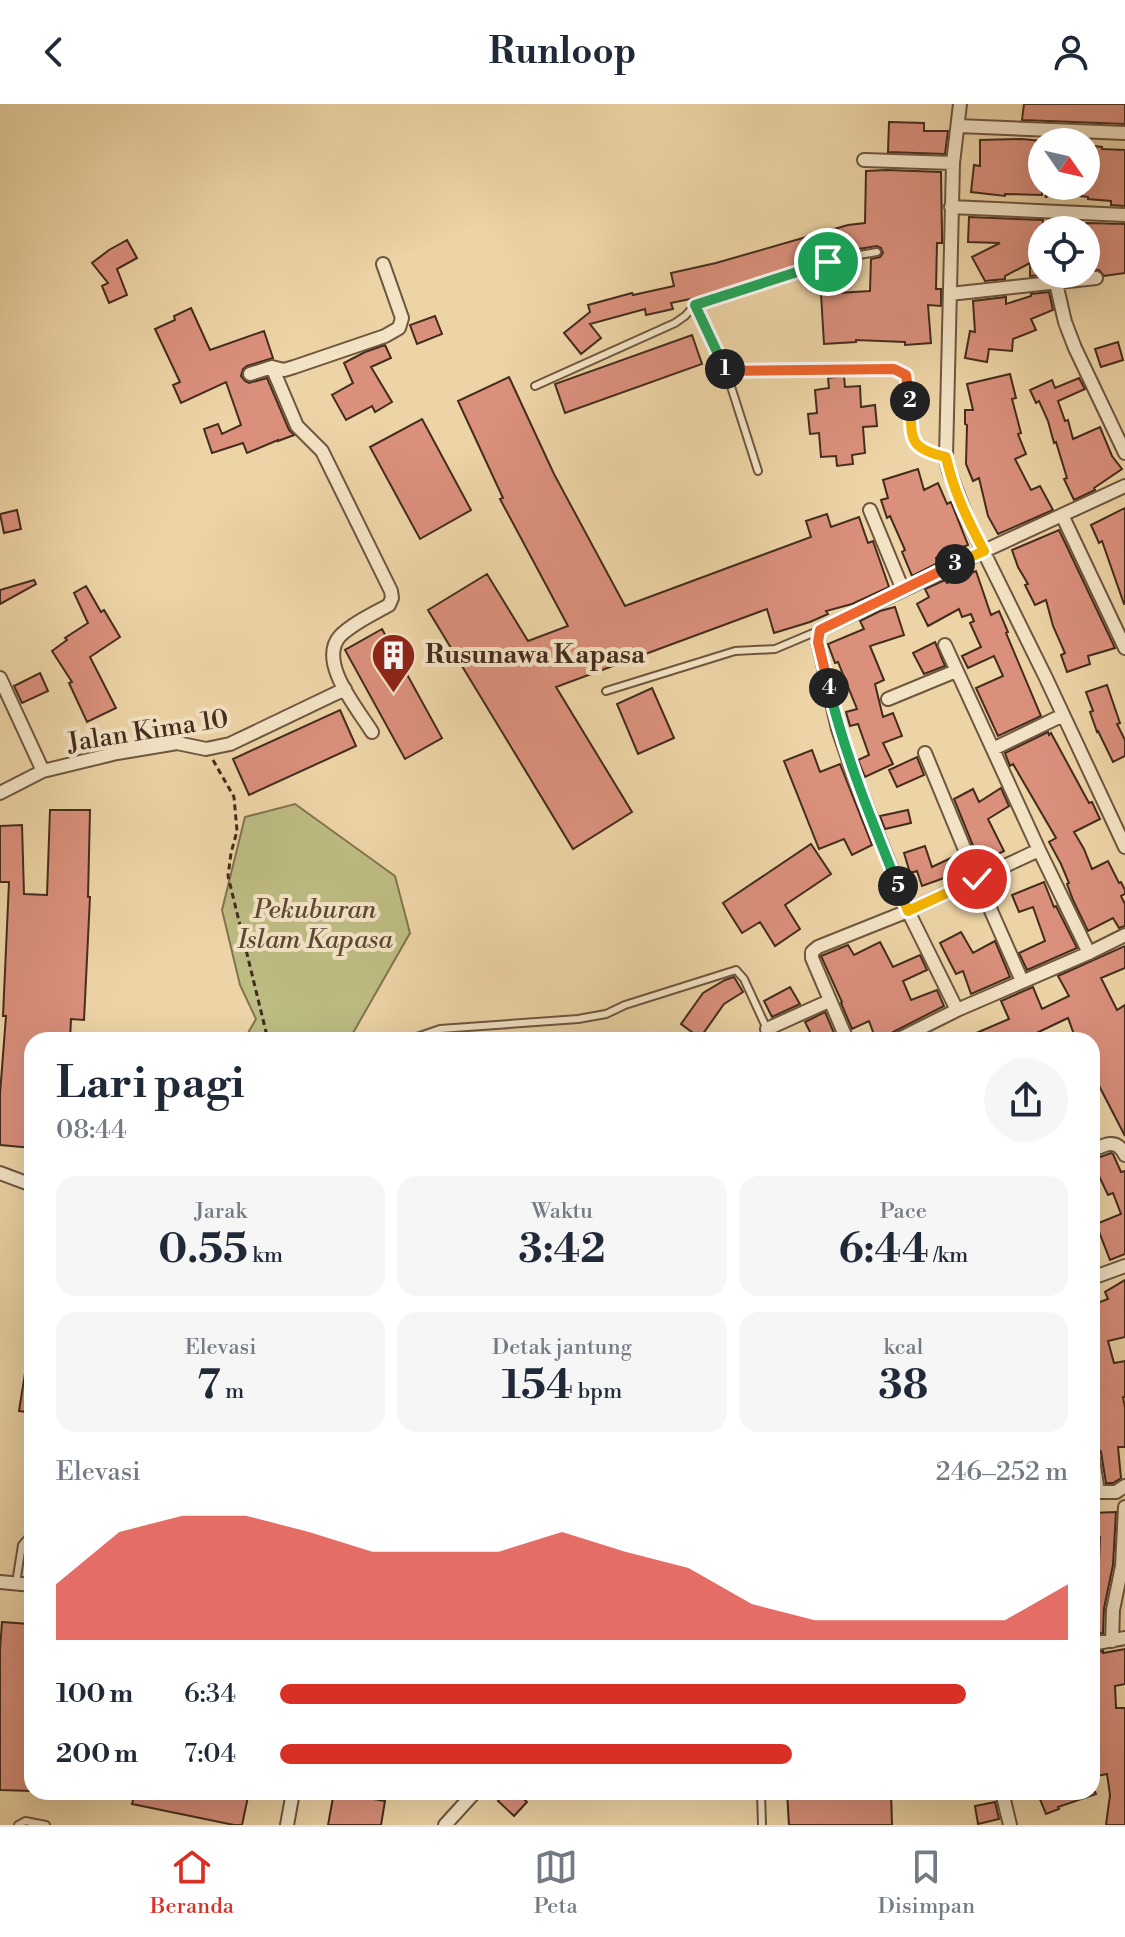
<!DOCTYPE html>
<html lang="id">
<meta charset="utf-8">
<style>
:root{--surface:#fff;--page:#f6f6f7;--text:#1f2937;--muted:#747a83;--line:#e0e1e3;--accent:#d93025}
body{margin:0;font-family:"Libre Bodoni",serif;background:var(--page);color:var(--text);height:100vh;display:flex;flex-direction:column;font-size:30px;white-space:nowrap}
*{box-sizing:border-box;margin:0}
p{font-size:26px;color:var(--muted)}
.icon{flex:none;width:44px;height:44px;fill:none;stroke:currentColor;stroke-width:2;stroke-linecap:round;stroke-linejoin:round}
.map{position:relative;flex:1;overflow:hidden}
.side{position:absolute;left:24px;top:928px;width:1076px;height:768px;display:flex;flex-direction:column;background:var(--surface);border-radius:24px;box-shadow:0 8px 32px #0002}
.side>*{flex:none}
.needle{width:52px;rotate:124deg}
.buttons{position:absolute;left:1028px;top:24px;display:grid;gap:16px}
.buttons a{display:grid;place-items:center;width:72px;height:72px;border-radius:50%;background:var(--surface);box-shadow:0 8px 32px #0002;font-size:40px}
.pin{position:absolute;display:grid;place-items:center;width:68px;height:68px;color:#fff;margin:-34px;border:4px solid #fff;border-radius:50%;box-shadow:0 2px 8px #0007}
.km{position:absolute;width:40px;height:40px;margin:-20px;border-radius:50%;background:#222;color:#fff;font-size:22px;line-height:40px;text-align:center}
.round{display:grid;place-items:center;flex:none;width:84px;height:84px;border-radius:42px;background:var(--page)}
.overview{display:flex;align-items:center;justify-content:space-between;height:136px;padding:0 32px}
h1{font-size:44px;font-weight:800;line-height:60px}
.figures{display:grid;grid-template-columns:repeat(3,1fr);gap:12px;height:136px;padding:8px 32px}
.figures div{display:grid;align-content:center;border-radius:20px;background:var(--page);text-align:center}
.figures b{font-size:40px;font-weight:800}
.figures small{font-size:22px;font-weight:400}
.figures p{font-size:22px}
.chart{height:224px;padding:16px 32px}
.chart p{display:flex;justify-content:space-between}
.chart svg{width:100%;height:144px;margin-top:8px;fill:var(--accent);opacity:.7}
ul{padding:0 32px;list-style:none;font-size:26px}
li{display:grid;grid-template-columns:128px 96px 1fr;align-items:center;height:60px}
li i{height:20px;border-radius:10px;background:var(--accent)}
header{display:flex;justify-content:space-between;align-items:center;height:104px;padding:0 32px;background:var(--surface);font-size:36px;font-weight:800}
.tab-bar{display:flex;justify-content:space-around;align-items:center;height:112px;border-top:2px solid var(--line);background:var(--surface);font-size:22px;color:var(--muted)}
.tab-bar a{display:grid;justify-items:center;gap:4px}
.tab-bar .on{color:var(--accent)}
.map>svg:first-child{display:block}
.green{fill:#bdbc83;stroke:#807450;stroke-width:2}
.building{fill:#db907c;stroke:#442c1d;stroke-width:2}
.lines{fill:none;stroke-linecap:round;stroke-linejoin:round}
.lane-casing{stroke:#6e563f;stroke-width:10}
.street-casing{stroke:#6e563f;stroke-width:16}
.path{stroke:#442c1d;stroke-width:3;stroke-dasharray:6 4;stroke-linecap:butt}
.lane{stroke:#f3e3c5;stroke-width:6}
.street{stroke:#f3e3c5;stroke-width:12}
.split-1-casing{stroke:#fff;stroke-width:16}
.split-2-casing{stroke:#fff;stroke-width:16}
.split-3-casing{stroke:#fff;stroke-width:16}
.split-4-casing{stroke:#fff;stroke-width:16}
.split-5-casing{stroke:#fff;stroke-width:16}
.split-6-casing{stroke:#fff;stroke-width:16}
.split-1{stroke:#22a559;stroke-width:10}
.split-2{stroke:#f0652b;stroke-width:10}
.split-3{stroke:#f5b400;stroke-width:10}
.split-4{stroke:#f0652b;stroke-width:10}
.split-5{stroke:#22a559;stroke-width:10}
.split-6{stroke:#f5b400;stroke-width:10}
.labels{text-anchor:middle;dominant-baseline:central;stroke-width:8;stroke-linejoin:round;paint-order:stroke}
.poi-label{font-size:26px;font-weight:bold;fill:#442c1d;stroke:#f3e3c5;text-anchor:start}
.street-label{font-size:26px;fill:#442c1d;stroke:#f3e3c5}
.park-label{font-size:26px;font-style:italic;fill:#5c4931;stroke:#f3e3c5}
</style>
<header><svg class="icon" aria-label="back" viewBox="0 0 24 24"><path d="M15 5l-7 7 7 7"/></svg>Runloop<svg class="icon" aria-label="person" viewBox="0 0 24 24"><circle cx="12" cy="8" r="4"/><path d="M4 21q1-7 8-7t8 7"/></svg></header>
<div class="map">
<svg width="1125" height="1721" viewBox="0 0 1125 1721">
<rect width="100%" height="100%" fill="#edd4a6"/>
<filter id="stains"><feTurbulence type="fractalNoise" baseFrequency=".0025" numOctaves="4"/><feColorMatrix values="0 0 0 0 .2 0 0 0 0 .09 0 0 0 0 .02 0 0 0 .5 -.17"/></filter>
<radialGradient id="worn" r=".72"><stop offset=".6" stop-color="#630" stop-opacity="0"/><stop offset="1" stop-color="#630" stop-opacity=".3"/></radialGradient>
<!-- green -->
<path class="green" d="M 295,700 L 395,772 L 410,829 L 349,936 L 244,936 L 256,915 L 240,881 L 222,806 L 245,713 Z"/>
<!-- building -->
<path class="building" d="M 1024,0 L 1125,0 L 1125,20 L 1022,16 Z
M 889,18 L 924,19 L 924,27 L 948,27 L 945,50 L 888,48 Z
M 1022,35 L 1042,37 L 1042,91 L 1005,90 L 1005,92 L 971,88 L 974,61 L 980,62 L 980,36 Z
M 1086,41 L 1102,43 L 1102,45 L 1125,46 L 1125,102 L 1111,101 L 1111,97 L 1088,95 L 1088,93 L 1055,89 L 1055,82 L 1086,82 Z
M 887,66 L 941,68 L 942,130 L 942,139 L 937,139 L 936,185 L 941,185 L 941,202 L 928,201 L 931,239 L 905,241 L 905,238 L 856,236 L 856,238 L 824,240 L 821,190 L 870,187 L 871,155 L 880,153 L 883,149 L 881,144 L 877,142 L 839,148 L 704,192 L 671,199 L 673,205 L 646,211 L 645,205 L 590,220 L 601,234 L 581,250 L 564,229 L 590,208 L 588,201 L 632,189 L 633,191 L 674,182 L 671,169 L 716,159 L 848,121 L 865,119 L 866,67 Z
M 969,113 L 1043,116 L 1041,150 L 1042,170 L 1045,171 L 1030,172 L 1030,159 L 1005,172 L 1005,175 L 985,177 L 972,153 L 1000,139 L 968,138 Z
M 1086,119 L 1125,120 L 1125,169 L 1104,172 L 1099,166 L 1086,166 Z
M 127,136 L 137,154 L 117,165 L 127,191 L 109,199 L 102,182 L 108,179 L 92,159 L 109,146 Z
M 1049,188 L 1053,206 L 1031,215 L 1036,226 L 1013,235 L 1012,247 L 989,245 L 987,258 L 965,254 L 970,227 L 975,228 L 973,197 L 1006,193 L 1006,200 L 1031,192 L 1031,190 Z
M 191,204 L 210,246 L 264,227 L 273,254 L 247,262 L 243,265 L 241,272 L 245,277 L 249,279 L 267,274 L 289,326 L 294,331 L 278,337 L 278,336 L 247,349 L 243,339 L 212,349 L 204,325 L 218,320 L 222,330 L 241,321 L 226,278 L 181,299 L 173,281 L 180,278 L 155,225 L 175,216 L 174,212 Z
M 435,212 L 442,230 L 417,240 L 410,221 Z
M 692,231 L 702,260 L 565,309 L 555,280 Z
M 1118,238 L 1123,256 L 1101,263 L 1095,245 Z
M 385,241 L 391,254 L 371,263 L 392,298 L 375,308 L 372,302 L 346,316 L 332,291 L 353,279 L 344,259 L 365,248 Z
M 1010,270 L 1016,294 L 1012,295 L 1021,329 L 1018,330 L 1026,350 L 1015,355 L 1031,386 L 1040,382 L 1053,406 L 998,430 L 988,412 L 979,374 L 973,377 L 966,360 L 967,321 L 965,320 L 965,306 L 973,306 L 967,280 Z
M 844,272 L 845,283 L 860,282 L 861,303 L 875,301 L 877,322 L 863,323 L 865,349 L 852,351 L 853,360 L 837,362 L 836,352 L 821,353 L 819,329 L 810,330 L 808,310 L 817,309 L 815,286 L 829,284 L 828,274 Z
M 509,273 L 554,370 L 625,502 L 811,433 L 806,417 L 827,410 L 831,423 L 859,413 L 868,439 L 873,437 L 889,483 L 852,500 L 826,507 L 828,510 L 810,518 L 774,529 L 767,505 L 556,583 L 632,708 L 573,745 L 428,506 L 487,470 L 528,537 L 568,522 L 500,395 L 503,394 L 458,297 Z
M 1079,274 L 1085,285 L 1058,297 L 1065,317 L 1068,316 L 1073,335 L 1100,323 L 1112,352 L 1122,365 L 1094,384 L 1095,386 L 1074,396 L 1064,375 L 1067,374 L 1056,338 L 1054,339 L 1048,317 L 1039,297 L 1036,299 L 1030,286 L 1052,276 L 1055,284 Z
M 422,315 L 471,406 L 420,435 L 370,343 Z
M 918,365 L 924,386 L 938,379 L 947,400 L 951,398 L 968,441 L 936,454 L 938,459 L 912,472 L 902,448 L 905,446 L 890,412 L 887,414 L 881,396 L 888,394 L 883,376 Z
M 1125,404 L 1125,500 L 1124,500 L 1102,437 L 1099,439 L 1091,421 Z
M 17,406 L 21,425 L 4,429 L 0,410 Z
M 1059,426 L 1115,544 L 1088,552 L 1090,560 L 1067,568 L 1061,551 L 1065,549 L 1053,522 L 1046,496 L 1035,501 L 1025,481 L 1028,480 L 1018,463 L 1012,446 Z
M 976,467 L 991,511 L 999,507 L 1008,528 L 1006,529 L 1041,612 L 998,632 L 976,584 L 1003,572 L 994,552 L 968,564 L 962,552 L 981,543 L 970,519 L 974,517 L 971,510 L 962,513 L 959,505 L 928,522 L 917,500 L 929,493 L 925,485 L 945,476 L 947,479 Z
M 34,476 L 36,480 L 0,500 L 0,486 Z
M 86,482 L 101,508 L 104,506 L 120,533 L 90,553 L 116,604 L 87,618 L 69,579 L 72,578 L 52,547 L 67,536 L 65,534 L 88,519 L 74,489 Z
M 895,503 L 904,531 L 870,542 L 884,576 L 875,580 L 883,613 L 893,609 L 902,632 L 883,639 L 893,660 L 865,673 L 858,656 L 869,651 L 858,620 L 850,622 L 846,608 L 857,605 L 838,558 L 835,559 L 828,540 L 864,525 L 860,517 L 880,507 Z
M 382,525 L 442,634 L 405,655 L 345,546 Z
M 935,538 L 945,562 L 924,570 L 913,549 Z
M 40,569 L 48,587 L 22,599 L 14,582 Z
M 1107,581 L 1120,619 L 1117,620 L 1125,636 L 1125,652 L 1113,658 L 1098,627 L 1097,628 L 1090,608 L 1093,607 L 1086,588 Z
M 652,584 L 674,634 L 638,650 L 617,600 Z
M 340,606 L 356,642 L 249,691 L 233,655 Z
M 1048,628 L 1049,631 L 1051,629 L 1089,699 L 1092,698 L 1100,715 L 1074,728 L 1084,745 L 1092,765 L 1108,757 L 1119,779 L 1121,778 L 1125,786 L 1125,790 L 1121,792 L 1125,800 L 1125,822 L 1119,824 L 1113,814 L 1088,827 L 1073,796 L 1067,780 L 1069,779 L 1061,760 L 1049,738 L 1056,734 L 1013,660 L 1010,662 L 1005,649 Z
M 812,646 L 820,668 L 840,660 L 872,741 L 852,751 L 844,735 L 819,745 L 784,657 Z
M 917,653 L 924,671 L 897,683 L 889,666 Z
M 1001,684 L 1009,702 L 988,715 L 1004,747 L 980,759 L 954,695 L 973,685 L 979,698 Z
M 50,706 L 90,706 L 88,793 L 90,793 L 84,916 L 71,915 L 70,936 L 32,936 L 32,1044 L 0,1041 L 0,990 L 6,912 L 3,912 L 9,778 L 0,778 L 0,722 L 22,721 L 24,790 L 47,791 Z
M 908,706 L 911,719 L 885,725 L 880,712 Z
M 811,740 L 831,770 L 785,801 L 800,825 L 775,842 L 760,818 L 742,829 L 723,799 Z
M 925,742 L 932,763 L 957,751 L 964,767 L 945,776 L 944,774 L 922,782 L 917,767 L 910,769 L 904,749 Z
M 1044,778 L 1054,803 L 1056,802 L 1077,844 L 1027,866 L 1019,849 L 1045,837 L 1033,803 L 1019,808 L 1012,791 Z
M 961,828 L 973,849 L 995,837 L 1010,873 L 971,890 L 963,867 L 956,870 L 940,839 Z
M 880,838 L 893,863 L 920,851 L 927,866 L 903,877 L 911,896 L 937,886 L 944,902 L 893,928 L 888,936 L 876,936 L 869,917 L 852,925 L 841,899 L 842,898 L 821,852 L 848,841 L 854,851 Z
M 1125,842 L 1125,864 L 1101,874 L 1117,906 L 1125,901 L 1125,1032 L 1095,974 L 1099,972 L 1092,957 L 1092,936 L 1076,936 L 1068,914 L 1022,936 L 960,936 L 1009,915 L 1001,897 L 1033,883 L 1042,905 L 1069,892 L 1058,872 Z
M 734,873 L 743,888 L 724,900 L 700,934 L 681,920 L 703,889 L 725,876 Z
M 790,883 L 800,900 L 772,913 L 764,897 Z
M 825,908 L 837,936 L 814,936 L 805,918 Z
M 1111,1049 L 1113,1050 L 1121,1068 L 1125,1067 L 1125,1150 L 1110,1156 L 1096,1120 L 1121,1110 L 1113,1089 L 1108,1091 L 1099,1072 L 1092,1075 L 1092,1056 Z
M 1125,1176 L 1125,1233 L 1108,1237 L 1114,1259 L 1125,1257 L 1125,1293 L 1123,1293 L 1125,1304 L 1125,1343 L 1118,1343 L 1121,1374 L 1113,1379 L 1106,1379 L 1101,1348 L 1098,1344 L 1092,1341 L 1092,1201 L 1108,1195 L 1105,1188 Z
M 26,1263 L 32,1263 L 32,1309 L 19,1307 Z
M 1116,1408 L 1113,1461 L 1104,1504 L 1103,1529 L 1092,1531 L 1092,1456 L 1099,1457 L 1100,1433 L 1093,1433 L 1092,1409 Z
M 2,1518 L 29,1520 L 26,1562 L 32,1562 L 32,1687 L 0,1686 L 0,1546 Z
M 1125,1545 L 1125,1580 L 1115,1582 L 1116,1604 L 1125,1604 L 1125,1721 L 1106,1721 L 1110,1691 L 1107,1670 L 1092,1673 L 1092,1620 L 1099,1619 L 1097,1585 L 1092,1586 L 1092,1549 L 1103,1547 L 1103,1549 Z
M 135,1688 L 249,1688 L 242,1721 L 234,1721 L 132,1700 Z
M 334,1688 L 385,1697 L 381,1721 L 328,1721 Z
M 506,1688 L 516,1688 L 527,1698 L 514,1712 L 498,1697 Z
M 787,1688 L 891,1688 L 892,1721 L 789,1721 Z
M 1037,1688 L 1095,1688 L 1096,1690 L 1058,1703 L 1059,1705 L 1046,1710 Z
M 995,1698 L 999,1715 L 978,1720 L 975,1702 Z"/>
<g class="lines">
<defs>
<path id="lane" d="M 695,201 L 726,267
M 535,282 L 675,219 L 685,212 L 695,201 L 841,154 L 877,148
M 758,367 L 726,267 L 894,265 L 906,271 L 914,338 L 920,345 L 946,353
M 606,587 L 735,547 L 775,545 L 820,526
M 408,936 L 440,925 L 578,915 L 606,910 L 625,901 L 736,866 L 744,875 L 767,925
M 16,1479 L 22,1441 L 29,1433 L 32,1433
M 761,1688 L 762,1721
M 18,1721 L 25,1717 L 46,1721"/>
<path id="street" d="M 960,0 L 953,59 L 946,353 L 949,367 L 967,414 L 1046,574 L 1125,743
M 958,22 L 1125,29
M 864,56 L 953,59
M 951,103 L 1125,111
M 1056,179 L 1065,218 L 1075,244 L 1125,349
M 950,190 L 1096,174
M 272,263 L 284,266 L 294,263 L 385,232 L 399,224 L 402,214 L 383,160
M 250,270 L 272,263 L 297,322 L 322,347 L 391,487 L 392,494 L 389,501 C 373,510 353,519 340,532 C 317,558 358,605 372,628
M 870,406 L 903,486
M 1062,411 L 1125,544
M 945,541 L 1039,746 L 1089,849
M 0,574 L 43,667
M 888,595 L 956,567
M 993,645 L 1063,611
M 925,649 L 977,775 L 1022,877
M 0,689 L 43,667 L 117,649 L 177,639 L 206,645 L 230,640 L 345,585
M 957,906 L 908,807 L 1039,746
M 771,936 L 767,925 L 829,897
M 847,936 L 812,854 L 812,848 L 818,843 L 908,807 L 850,660 L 838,625 L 818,538 L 820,526 L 984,447 L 1125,382
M 897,936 L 957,906 L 1089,849 L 1125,831
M 1092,1047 C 1105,1040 1117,1034 1125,1051
M 0,1069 L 32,1081
M 1092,1174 L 1125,1162
M 1092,1350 L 1098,1387
M 1092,1388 L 1116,1388 L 1125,1382
M 0,1478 L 32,1481
M 1112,1537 L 1113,1506 L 1122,1462 L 1125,1403
M 1092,1540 L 1125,1534
M 1002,1688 L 1010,1721
M 287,1721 L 293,1688
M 445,1721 L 475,1688"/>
</defs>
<!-- lane casing -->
<use href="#lane" class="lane-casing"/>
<!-- street casing -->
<use href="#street" class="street-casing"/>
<!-- path -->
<path class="path" d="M 1046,94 L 1047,82
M 213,656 L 234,693 L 237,727 L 231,749 L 228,772 L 268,936"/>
<!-- lane -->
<use href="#lane" class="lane"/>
<!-- street -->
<use href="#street" class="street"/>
</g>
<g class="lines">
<defs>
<path id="split-1" d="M 725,265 L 695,201 L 828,158"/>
<path id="split-2" d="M 725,265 L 726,267 L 894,265 L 906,271 L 910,297"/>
<path id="split-3" d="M 910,297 C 913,334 905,343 946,353 C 953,386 968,417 984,447 L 955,460"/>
<path id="split-4" d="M 829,584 L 818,538 L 820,526 L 955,460"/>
<path id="split-5" d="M 829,584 C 845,652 872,717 898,782"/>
<path id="split-6" d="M 898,782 L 908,807 L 977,775"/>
</defs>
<!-- split-1 casing -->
<use href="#split-1" class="split-1-casing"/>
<!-- split-2 casing -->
<use href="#split-2" class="split-2-casing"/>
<!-- split-3 casing -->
<use href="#split-3" class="split-3-casing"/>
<!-- split-4 casing -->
<use href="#split-4" class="split-4-casing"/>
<!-- split-5 casing -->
<use href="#split-5" class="split-5-casing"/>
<!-- split-6 casing -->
<use href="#split-6" class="split-6-casing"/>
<!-- split-1 -->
<use href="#split-1" class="split-1"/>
<!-- split-2 -->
<use href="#split-2" class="split-2"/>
<!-- split-3 -->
<use href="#split-3" class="split-3"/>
<!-- split-4 -->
<use href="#split-4" class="split-4"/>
<!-- split-5 -->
<use href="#split-5" class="split-5"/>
<!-- split-6 -->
<use href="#split-6" class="split-6"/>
</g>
<!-- icons -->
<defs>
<symbol id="building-pin" viewBox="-11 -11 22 30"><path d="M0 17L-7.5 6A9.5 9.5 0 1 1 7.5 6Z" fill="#8f2418" stroke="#f3e3c5"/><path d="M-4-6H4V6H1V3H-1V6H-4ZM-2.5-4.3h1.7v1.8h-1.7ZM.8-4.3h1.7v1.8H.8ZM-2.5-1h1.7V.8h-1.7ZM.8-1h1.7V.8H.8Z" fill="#fff"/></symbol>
</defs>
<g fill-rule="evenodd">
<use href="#building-pin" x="368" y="526" width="51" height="69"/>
</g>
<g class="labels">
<!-- poi labels -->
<g class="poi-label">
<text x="425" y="551">Rusunawa Kapasa</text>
</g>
<!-- street labels -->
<g class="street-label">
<text transform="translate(148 627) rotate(-9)">Jalan Kima 10</text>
</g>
<!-- park labels -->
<g class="park-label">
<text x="315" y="806">Pekuburan<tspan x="315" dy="30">Islam Kapasa</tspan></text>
</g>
</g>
<rect width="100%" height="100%" filter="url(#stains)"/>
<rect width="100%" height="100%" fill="url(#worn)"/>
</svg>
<div class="buttons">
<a><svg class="needle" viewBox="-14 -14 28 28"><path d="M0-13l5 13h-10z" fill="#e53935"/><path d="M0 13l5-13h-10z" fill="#747a83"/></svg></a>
<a><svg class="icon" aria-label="locate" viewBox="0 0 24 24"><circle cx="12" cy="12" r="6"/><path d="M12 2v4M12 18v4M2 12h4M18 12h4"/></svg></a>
</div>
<div class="pin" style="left:828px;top:158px;background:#1e9e55"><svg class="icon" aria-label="arrive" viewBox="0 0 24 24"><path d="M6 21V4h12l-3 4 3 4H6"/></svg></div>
<div class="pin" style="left:977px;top:775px;background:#d93025"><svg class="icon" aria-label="check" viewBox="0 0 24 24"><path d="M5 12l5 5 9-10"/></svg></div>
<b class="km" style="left:725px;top:265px">1</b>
<b class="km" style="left:910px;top:297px">2</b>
<b class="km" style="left:955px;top:460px">3</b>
<b class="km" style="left:829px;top:584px">4</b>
<b class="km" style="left:898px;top:782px">5</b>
<section class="side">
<div class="overview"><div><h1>Lari pagi</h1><p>08:44</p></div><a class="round"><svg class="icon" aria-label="share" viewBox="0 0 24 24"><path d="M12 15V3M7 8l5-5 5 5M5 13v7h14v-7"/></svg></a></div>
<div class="figures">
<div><p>Jarak</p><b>0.55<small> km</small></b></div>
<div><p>Waktu</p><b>3:42</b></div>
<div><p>Pace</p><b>6:44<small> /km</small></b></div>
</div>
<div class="figures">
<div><p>Elevasi</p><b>7<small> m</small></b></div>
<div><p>Detak jantung</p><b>154<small> bpm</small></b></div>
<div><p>kcal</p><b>38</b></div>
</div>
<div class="chart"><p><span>Elevasi</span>246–252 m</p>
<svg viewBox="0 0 160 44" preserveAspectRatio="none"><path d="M0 44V27L10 11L20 6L30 6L40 11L50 17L60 17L70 17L80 11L90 17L100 22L110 33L120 38L130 38L140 38L150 38L160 27V44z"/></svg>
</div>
<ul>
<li><b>100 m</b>6:34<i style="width:87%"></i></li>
<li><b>200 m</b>7:04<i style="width:65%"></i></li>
</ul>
</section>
</div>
<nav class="tab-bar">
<a class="on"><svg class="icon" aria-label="home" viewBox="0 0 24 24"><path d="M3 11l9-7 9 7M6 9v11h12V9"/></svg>Beranda</a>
<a><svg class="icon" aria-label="map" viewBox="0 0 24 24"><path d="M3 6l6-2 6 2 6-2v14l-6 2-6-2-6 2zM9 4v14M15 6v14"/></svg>Peta</a>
<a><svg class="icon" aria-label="saved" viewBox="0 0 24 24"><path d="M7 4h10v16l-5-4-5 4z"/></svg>Disimpan</a>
</nav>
